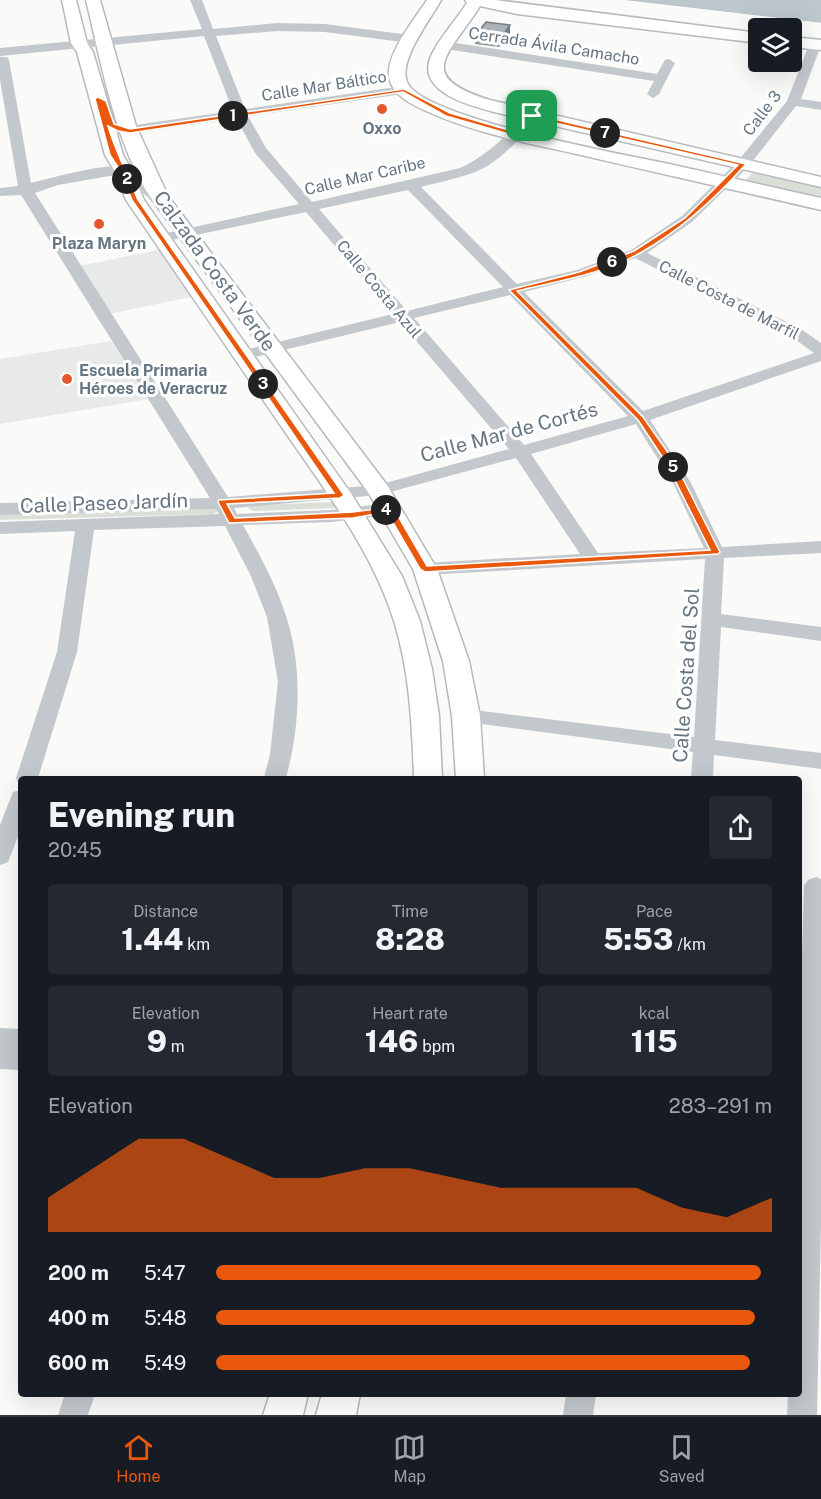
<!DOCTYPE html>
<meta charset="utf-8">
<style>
:root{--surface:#171b24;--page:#242831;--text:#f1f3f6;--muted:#9ea1a6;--line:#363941;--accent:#ea580c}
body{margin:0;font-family:"Public Sans",sans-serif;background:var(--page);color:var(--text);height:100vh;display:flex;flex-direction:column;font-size:22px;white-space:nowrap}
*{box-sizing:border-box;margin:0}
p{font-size:20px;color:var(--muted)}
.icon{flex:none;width:33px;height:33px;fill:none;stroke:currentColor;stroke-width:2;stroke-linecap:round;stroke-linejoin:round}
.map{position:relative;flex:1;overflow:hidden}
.side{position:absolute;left:18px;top:776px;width:784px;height:621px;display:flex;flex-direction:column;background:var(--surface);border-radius:6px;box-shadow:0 6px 24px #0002}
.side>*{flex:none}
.fabs{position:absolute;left:748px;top:18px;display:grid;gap:12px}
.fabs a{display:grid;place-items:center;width:54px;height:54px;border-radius:6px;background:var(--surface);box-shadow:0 6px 24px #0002;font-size:30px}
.pin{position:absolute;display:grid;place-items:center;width:51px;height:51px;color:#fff;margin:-26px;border-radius:12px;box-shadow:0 3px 9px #0006}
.km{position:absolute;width:30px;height:30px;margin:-15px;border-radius:50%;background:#222;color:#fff;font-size:16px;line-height:30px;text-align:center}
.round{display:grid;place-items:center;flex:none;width:63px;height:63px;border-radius:6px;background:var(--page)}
.overview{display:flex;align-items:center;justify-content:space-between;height:102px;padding:0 30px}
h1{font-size:33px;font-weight:800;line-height:45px}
.stats{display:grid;grid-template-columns:repeat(3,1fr);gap:9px;height:102px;padding:6px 30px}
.stats div{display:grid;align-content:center;border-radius:6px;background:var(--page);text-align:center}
.stats b{font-size:30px;font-weight:800}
.stats small{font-size:16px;font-weight:400}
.stats p{font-size:16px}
.chart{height:168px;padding:12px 30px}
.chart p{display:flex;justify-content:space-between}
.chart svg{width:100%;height:108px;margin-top:6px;fill:var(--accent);opacity:.7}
ul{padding:0 30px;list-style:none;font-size:20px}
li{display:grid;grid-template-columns:96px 72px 1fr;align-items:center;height:45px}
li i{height:15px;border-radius:8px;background:var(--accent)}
.menu{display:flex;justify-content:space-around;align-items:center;height:84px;border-top:2px solid var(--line);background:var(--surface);font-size:16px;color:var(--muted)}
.menu a{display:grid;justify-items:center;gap:3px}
.menu .on{color:var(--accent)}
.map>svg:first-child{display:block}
.built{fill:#e8e9e9}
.green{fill:#dadfd7}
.water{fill:#bbc7cb}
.pier{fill:#fafaf8}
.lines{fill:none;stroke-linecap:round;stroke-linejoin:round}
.major-casing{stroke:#b5babe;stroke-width:3}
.minor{fill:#c3c8cc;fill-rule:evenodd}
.major{fill:#fff;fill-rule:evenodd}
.wall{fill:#929a9f}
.shaded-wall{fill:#777d82}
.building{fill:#aab3b9;stroke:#777d82;stroke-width:1.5}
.route{fill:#ea580c;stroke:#fff;stroke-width:1.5;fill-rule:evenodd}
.poi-dot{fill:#e4572e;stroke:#fff;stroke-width:2}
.labels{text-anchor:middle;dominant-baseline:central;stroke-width:6;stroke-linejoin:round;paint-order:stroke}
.far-street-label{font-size:16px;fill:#657683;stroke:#fff}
.far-poi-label{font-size:16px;font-weight:bold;fill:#657683;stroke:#fff}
.street-label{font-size:20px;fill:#657683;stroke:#fff}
</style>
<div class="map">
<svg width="821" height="1415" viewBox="0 0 821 1415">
<rect width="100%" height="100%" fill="#fafaf8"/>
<!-- built -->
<path class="built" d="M 168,248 L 201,295 L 104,315 L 74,267 Z
M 111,341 L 148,399 L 0,424 L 0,359 Z"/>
<!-- green -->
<path class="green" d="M 754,171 L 821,186 L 821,199 L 745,181 Z
M 337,502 L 343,505 L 337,508 L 254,511 L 247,508 L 254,505 Z
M 213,508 L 219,511 L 213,514 L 0,520 L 0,514 Z"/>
<!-- water -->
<path class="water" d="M 624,0 L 821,0 L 821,23 Z"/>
<!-- pier -->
<path class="pier" d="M 621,0 L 821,23 L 821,26 L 624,3 Z"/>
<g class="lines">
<defs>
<path id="major" d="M 62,0 L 76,0 L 87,43 L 93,52 L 123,155 L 132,170 L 144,200 L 352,495 L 402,576 L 420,621 L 432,669 L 439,716 L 442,778 L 414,778 C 412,725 410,672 394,621 C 372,550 324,489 283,429 C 230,352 178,276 126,200 L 114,170 L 105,155 L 77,52 L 71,43 Z
M 86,0 L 100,0 L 136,126 L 168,196 L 387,485 L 437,569 L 469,661 L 480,716 L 484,778 L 456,778 L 452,716 L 443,661 L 413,569 L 368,492 L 153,201 C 116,148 101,62 86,0 Z
M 427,0 L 441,0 C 431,19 398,60 407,82 C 421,118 627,155 669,164 C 720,175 771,187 821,198 L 821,210 C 741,191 661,174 581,155 C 528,143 473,133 424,110 C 411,104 395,96 390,81 C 382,58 415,19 427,0 Z
M 465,0 L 495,0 L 759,33 L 759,43 L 517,14 L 480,6 C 450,54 412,76 490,100 L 821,177 L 821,187 L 498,113 C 471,106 413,92 432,54 C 441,36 456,20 467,3 Z
M 792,37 L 821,40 L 821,50 L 792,47 Z
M 270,1394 L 308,1394 L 303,1415 L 263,1415 Z
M 322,1394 L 360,1394 L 356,1415 L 316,1415 Z"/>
</defs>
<!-- major casing -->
<use href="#major" class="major-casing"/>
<!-- minor -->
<path class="minor" d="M 190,0 L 202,0 L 213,29 L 277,23 L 325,24 L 410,35 L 416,39 L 410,43 L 325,32 L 277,31 L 216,36 L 245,109 L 403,86 L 409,90 L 403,94 L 248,116 L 266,148 L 312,202 L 460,168 C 488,155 507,135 528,113 L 538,113 L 540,116 L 538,119 C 522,135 508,153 489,165 C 469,177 443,181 421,187 L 517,284 L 577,270 L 631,250 L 682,216 L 738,161 L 787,101 L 809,45 L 811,42 L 819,42 L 821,45 L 801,99 L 821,102 L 821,110 L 796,106 L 748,167 L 692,222 L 647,253 L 801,329 L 821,343 L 821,361 L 650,420 L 691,483 L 722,547 L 821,541 L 821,553 L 724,558 L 721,614 L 821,627 L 821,641 L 721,627 L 715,740 L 821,753 L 821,769 L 714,755 L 713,778 L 691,778 L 693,752 L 459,721 L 455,716 L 459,711 L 466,709 L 694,737 L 705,559 L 425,575 L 418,573 L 415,569 L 418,565 L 425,563 L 580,554 L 516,458 L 379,495 L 234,508 L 237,514 L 331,510 L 390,503 L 396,505 L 399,509 L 396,513 L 390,515 L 331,522 L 243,525 C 259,554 276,584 286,616 C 303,667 300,727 286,778 L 264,778 L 270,754 L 278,682 L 267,617 L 250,574 L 225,526 L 94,530 L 77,652 L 38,778 L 21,778 L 21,784 L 19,784 L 16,778 L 57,652 L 75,531 L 0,534 L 0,522 L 219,514 L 216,509 L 0,515 L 0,503 L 210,498 L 21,195 L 0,196 L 0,188 L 18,186 L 0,80 L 0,57 L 7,57 L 9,60 L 31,183 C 53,178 109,161 129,168 C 135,170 162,192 166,197 L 159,201 L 149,198 L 121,174 L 58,185 L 35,193 L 228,497 L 378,485 L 509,449 L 400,322 L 243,360 L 237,358 L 235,355 L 237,352 L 393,314 L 306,212 L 162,242 L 155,238 L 162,234 L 299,204 L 255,153 L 236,118 L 107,137 L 100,133 L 107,129 L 233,111 L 204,36 L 0,56 L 0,48 L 202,29 ZM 408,190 L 503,287 L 407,311 L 319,209 ZM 635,258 L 789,335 L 814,353 L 643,411 L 524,292 L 587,276 ZM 510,295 L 628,416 L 524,445 L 414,318 ZM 636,424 L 673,483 L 704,548 L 598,553 L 531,454 Z
M 443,41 L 657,74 L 665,60 L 669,59 L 675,63 L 659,94 L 653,98 L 647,94 L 654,81 L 439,48 L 437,45 Z
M 21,790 L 21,829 L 8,862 L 0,865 L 0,825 L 13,792 Z
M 816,877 L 821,879 L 821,1223 L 817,1415 L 787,1415 L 788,1394 L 800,1394 L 800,1032 L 804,886 L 808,880 Z
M 0,1028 L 21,1029 L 21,1070 L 0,1069 Z
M 65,1394 L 95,1394 L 88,1415 L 58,1415 Z
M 566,1394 L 596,1394 L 593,1415 L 563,1415 Z"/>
<!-- major -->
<use href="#major" class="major"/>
</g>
<!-- wall -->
<path class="wall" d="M 510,25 L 510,33 L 499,47 L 475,44 L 475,36 Z"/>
<!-- shaded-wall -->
<path class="shaded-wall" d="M 510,25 L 510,33 L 499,47 L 500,39 Z"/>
<!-- building -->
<path class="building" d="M 486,22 L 510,25 L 500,39 L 475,36 Z"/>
<!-- route -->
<path class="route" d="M 404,89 L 450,113 L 515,132 L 532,114 L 746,164 C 715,199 681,230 640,253 C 604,274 558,281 517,291 L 643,417 L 674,461 L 720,552 L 718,554 L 425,572 L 420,569 L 387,512 L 353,518 L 229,523 L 218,502 L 219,500 L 334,493 L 132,200 L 120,170 L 110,155 L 95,99 L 98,97 L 106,101 L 114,124 L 130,129 ZM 403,92 L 446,116 L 516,136 L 534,118 L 738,165 L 685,218 L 634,251 L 579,272 L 509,290 L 638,420 L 665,461 L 710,550 L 427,566 L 394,509 L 390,507 L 353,512 L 235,518 L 227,504 L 340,498 L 344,495 L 138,200 C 128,175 116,153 108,126 L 118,131 L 130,133 Z"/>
<!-- markers -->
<g class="poi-dot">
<circle cx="382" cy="109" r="6"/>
<circle cx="99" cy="224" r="6"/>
<circle cx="67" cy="379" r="6"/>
</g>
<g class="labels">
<!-- far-street labels -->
<g class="far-street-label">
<text transform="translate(554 46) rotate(9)">Cerrada Ávila Camacho</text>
<text transform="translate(324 86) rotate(-9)">Calle Mar Báltico</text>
<text transform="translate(762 113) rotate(-53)">Calle 3</text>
<text transform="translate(365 176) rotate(-13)">Calle Mar Caribe</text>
<text transform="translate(379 289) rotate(50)">Calle Costa Azul</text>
<text transform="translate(729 300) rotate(27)">Calle Costa de Marfil</text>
</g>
<!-- far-poi labels -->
<g class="far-poi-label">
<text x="382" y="128">Oxxo</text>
<text x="99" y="243">Plaza Maryn</text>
<text x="79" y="370" text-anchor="start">Escuela Primaria<tspan x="79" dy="18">Héroes de Veracruz</tspan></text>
</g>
<!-- street labels -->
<g class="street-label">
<text transform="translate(215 271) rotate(54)">Calzada Costa Verde</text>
<text transform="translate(509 432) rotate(-15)">Calle Mar de Cortés</text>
<text transform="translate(104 503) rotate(-2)">Calle Paseo Jardín</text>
<text transform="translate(686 675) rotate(-86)">Calle Costa del Sol</text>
</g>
</g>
</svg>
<div class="fabs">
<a><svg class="icon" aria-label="layers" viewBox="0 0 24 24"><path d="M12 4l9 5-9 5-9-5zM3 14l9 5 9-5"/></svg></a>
</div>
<div class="pin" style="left:532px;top:116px;background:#1e9e55"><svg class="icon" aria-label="arrive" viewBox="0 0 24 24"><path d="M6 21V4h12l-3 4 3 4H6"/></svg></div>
<b class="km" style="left:233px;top:116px">1</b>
<b class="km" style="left:127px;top:179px">2</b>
<b class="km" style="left:263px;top:384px">3</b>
<b class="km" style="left:386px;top:510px">4</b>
<b class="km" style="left:673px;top:467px">5</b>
<b class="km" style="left:612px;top:262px">6</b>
<b class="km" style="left:605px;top:133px">7</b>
<section class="side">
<div class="overview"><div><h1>Evening run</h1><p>20:45</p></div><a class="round"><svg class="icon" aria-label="share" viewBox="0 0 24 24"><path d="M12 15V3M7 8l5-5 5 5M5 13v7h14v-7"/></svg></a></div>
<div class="stats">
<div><p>Distance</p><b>1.44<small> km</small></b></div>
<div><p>Time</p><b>8:28</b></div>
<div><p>Pace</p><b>5:53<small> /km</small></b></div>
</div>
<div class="stats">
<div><p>Elevation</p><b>9<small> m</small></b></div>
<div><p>Heart rate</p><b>146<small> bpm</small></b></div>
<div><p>kcal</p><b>115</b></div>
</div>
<div class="chart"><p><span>Elevation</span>283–291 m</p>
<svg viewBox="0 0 160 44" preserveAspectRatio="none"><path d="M0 44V30L10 18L20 6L30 6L40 14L50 22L60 22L70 18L80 18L90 22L100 26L110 26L120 26L130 26L140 34L150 38L160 30V44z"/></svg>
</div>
<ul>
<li><b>200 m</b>5:47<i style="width:98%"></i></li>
<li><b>400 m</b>5:48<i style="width:97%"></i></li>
<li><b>600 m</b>5:49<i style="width:96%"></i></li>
</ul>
</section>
</div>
<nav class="menu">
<a class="on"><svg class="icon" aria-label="home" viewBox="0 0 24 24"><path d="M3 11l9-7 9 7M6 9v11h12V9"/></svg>Home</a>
<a><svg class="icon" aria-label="map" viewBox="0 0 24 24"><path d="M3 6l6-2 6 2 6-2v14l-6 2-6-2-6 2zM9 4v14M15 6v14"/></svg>Map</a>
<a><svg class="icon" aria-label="saved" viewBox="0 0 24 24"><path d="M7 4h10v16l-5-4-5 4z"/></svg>Saved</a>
</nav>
